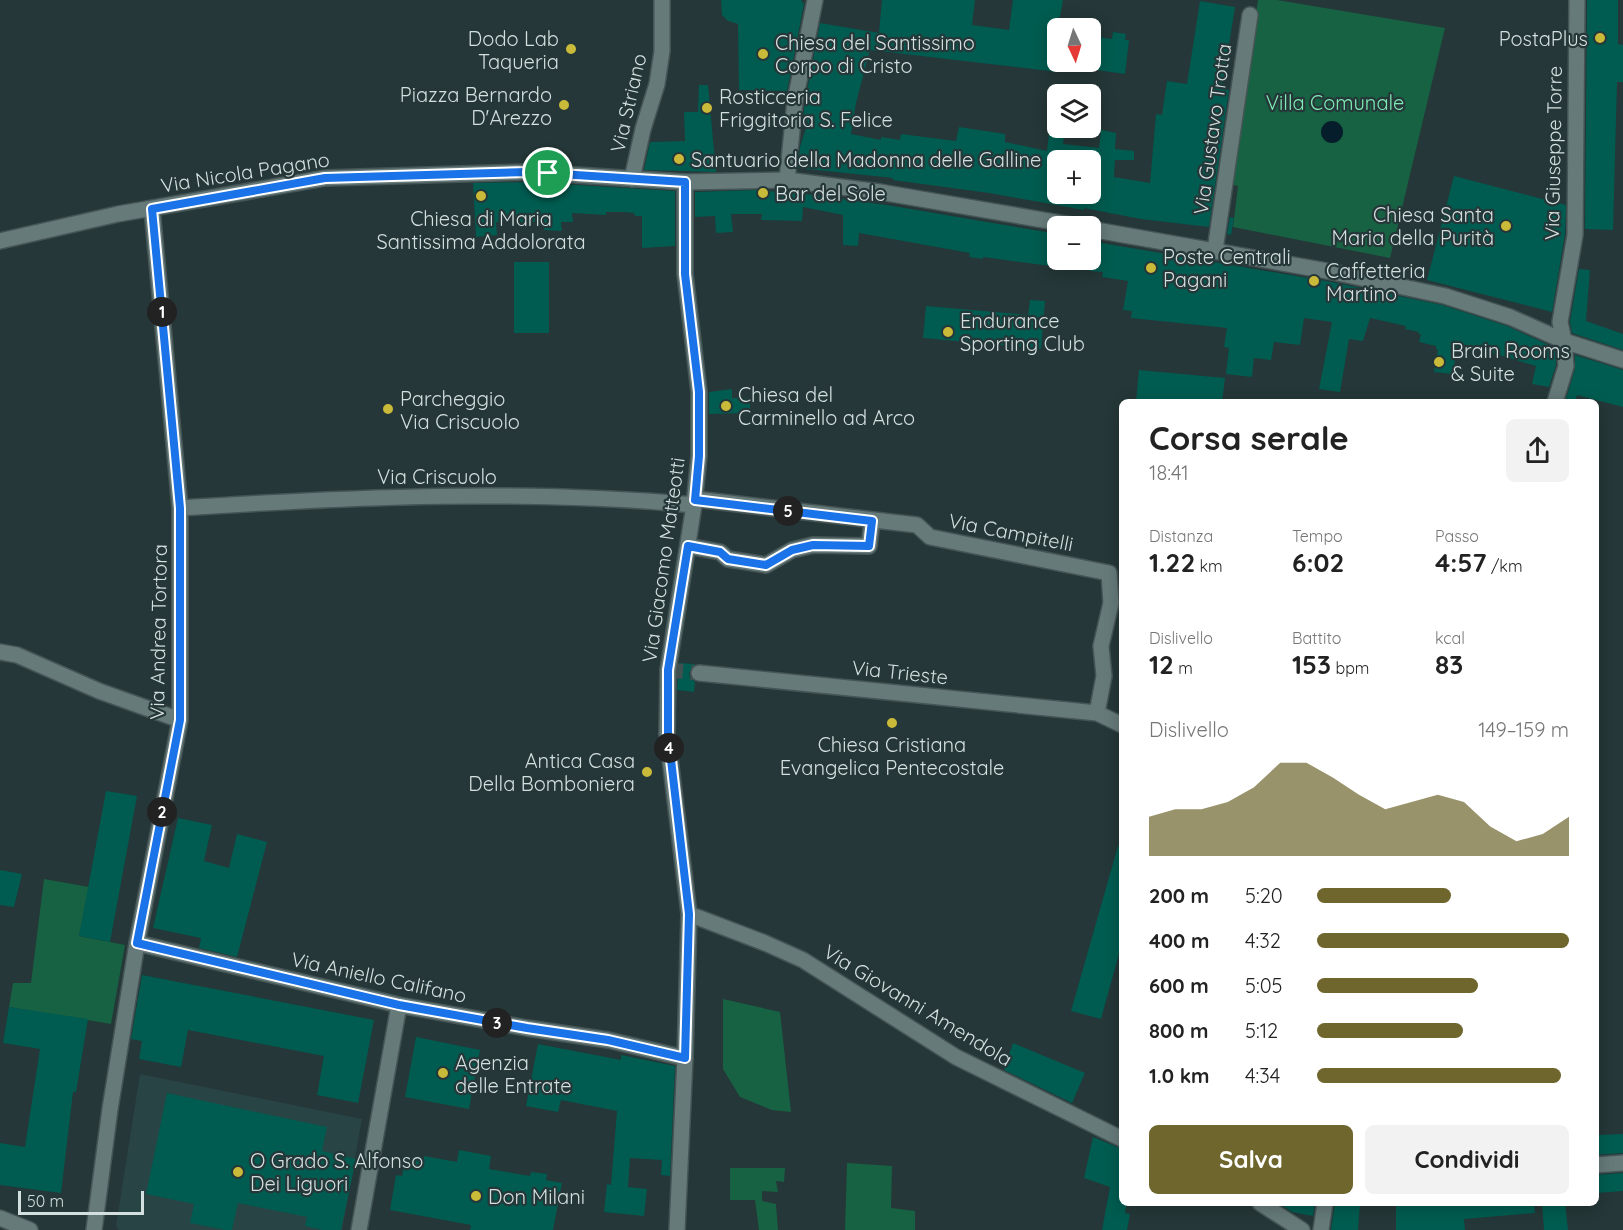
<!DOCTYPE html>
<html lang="it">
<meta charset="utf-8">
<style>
:root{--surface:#fff;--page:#f2f2f2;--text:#222;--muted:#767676;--accent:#6e662d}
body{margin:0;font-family:Quicksand,sans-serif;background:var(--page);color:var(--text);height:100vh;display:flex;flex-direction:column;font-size:22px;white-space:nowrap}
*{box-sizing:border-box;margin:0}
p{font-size:20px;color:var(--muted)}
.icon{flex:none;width:33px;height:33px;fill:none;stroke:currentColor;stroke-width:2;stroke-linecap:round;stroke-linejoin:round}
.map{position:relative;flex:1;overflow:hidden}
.details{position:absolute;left:1119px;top:399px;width:480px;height:807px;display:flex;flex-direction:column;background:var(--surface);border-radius:9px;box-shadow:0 3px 15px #0003}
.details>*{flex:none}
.needle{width:39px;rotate:176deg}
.tools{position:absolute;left:1047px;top:18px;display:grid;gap:12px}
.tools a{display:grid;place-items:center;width:54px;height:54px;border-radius:9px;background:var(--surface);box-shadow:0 3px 15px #0003;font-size:30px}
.scale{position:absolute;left:18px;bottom:15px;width:126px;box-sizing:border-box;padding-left:6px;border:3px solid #d4dfdf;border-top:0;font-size:16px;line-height:21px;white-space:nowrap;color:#d4dfdf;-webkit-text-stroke:4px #253738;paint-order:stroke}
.pin{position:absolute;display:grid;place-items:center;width:51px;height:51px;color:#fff;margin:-26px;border:3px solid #fff;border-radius:50%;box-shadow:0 2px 6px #0007}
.km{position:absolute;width:30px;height:30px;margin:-15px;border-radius:50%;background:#222;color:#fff;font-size:16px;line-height:30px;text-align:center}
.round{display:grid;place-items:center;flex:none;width:63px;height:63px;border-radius:9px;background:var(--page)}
.head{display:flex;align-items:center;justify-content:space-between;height:102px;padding:0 30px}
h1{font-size:33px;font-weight:800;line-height:45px}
.figures{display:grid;grid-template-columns:repeat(3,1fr);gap:9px;height:102px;padding:6px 30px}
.figures div{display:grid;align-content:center}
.figures b{font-size:26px;font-weight:800}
.figures small{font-size:16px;font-weight:400}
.figures p{font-size:16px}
.chart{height:168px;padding:12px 30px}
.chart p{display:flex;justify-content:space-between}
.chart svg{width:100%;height:108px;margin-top:6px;fill:var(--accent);opacity:.7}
.primary-button{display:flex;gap:12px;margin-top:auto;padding:12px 30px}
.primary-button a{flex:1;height:69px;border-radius:9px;background:var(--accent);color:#fff;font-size:24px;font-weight:800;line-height:69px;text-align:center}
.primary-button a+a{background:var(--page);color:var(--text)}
ul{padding:0 30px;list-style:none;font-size:20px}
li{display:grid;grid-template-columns:96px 72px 1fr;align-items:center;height:45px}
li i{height:15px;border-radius:8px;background:var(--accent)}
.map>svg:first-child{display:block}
.built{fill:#294445}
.green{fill:#176242}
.water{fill:#061d2b}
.building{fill:#005c50;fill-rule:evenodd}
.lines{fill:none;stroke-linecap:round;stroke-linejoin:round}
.street-tunnel{stroke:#3f5051;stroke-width:15;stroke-dasharray:15 8;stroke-linecap:butt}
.street-casing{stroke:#455455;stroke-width:18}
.secondary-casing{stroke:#455455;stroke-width:18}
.street{stroke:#667a7a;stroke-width:15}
.secondary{stroke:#667a7a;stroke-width:15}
.route-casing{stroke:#fff;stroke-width:12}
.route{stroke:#1a73e8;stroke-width:8}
.poi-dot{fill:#caba3a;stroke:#253738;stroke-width:2}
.labels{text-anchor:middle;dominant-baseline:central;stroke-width:4.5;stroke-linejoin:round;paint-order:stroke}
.poi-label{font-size:20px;fill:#d4dfdf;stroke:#253738;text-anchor:start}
.park-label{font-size:20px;fill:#7eebb4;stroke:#253738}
.street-label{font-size:20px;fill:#d4dfdf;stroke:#253738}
</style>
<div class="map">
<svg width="1623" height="1230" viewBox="0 0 1623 1230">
<rect width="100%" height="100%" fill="#253738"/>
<!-- built -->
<path class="built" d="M 140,1074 L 362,1119 L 342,1230 L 119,1230 L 116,1226 Z"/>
<!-- green -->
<path class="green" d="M 1258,0 L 1277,0 L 1445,28 L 1390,258 L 1233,227 L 1238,186 L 1230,184 Z
M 44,879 L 89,887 L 79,936 L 125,945 L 111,1024 L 9,1007 L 13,983 L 31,983 Z
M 723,999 L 780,1012 L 791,1112 L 772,1110 L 740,1097 L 723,1069 Z
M 847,1163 L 892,1166 L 891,1208 L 915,1211 L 915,1230 L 845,1230 Z
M 730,1168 L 785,1168 L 784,1182 L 776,1181 L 778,1192 L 762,1191 L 762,1201 L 776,1204 L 778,1230 L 759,1230 L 755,1200 L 730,1200 Z"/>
<!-- water -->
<path class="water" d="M1321 132a11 11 0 1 1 22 0a11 11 0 1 1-22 0Z"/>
<!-- building -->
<path class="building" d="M 721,0 L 801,0 L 804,4 L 787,91 L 739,90 L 738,24 L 728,21 L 722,15 Z
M 882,0 L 975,0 L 972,25 L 1009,30 L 1013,0 L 1063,0 L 1060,17 L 1058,17 L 1058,72 L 870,50 L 856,103 L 851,134 L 881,140 L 881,137 L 900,140 L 901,134 L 956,141 L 959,127 L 1005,134 L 1005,142 L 1047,151 L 1049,134 L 1064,136 L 1063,144 L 1099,148 L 1101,130 L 1116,133 L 1115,149 L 1134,151 L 1134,160 L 1115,160 L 1114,177 L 1150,183 L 1156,114 L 1162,115 L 1167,81 L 1187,84 L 1200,1 L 1235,7 L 1222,89 L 1229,90 L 1209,227 L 1141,219 L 1084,208 L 1084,210 L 989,193 L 893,180 L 893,178 L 798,168 L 800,147 L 808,121 L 803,120 L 805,102 L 820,23 L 879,33 ZM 1058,160 L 1098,160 L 1094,194 L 1058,194 Z
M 1587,0 L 1618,0 L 1618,44 L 1623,45 L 1623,82 L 1617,82 L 1613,230 L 1585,229 Z
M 1113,32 L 1126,34 L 1125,40 L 1129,40 L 1125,74 L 1090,69 L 1090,36 L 1112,39 Z
M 699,85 L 708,85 L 716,172 L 644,170 L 650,142 L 685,141 L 684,112 L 698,112 Z
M 1454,176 L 1566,205 L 1565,234 L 1552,312 L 1427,280 Z
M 529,182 L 675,191 L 675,246 L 642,248 L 642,216 L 635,216 L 634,213 L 623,212 L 606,212 L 606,215 L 572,213 L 573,222 L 561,222 L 562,231 L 544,230 L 544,222 L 496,222 L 497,235 L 476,237 L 473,183 Z
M 755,190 L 805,194 L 887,205 L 1058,234 L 1058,267 L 983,257 L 983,259 L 969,257 L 970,253 L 859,233 L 858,246 L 843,245 L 843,215 L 803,207 L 802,221 L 761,220 L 762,214 L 731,214 L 733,232 L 716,233 L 715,216 L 695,217 L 695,192 Z
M 1230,217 L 1234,218 L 1231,235 L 1227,234 Z
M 1090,241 L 1331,282 L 1442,305 L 1507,326 L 1555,348 L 1556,365 L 1549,387 L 1532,384 L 1536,366 L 1459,343 L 1452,374 L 1434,372 L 1438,349 L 1436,349 L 1436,346 L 1419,342 L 1421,334 L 1418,334 L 1419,332 L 1405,329 L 1406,326 L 1370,318 L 1363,341 L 1349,339 L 1340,392 L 1319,389 L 1332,322 L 1304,318 L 1300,345 L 1274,342 L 1271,360 L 1254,358 L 1252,377 L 1226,374 L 1229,348 L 1224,347 L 1227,328 L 1131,318 L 1132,311 L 1123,310 L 1128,281 L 1102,277 L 1103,272 L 1090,271 Z
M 514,262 L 549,262 L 549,333 L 514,333 Z
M 1579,269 L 1590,270 L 1586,321 L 1623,334 L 1623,350 L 1572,333 L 1570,322 Z
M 1030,300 L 1045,301 L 1041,349 L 923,338 L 926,306 L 1028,315 Z
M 1575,355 L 1623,370 L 1623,407 L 1577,395 L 1575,402 L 1565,402 L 1575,369 Z
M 1139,370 L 1225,378 L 1222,402 L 1136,402 Z
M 732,389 L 732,398 L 750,398 L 750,413 L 709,414 L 709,392 Z
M 679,663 L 695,664 L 689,673 L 690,678 L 695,682 L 694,692 L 677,690 Z
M 106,791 L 137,796 L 110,942 L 79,936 Z
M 178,818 L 212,825 L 204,861 L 229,868 L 237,834 L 267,842 L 237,957 L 199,948 L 201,938 L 153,928 Z
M 1118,846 L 1122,846 L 1122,943 L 1101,1019 L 1071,1011 Z
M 0,870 L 22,874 L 14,907 L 0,905 Z
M 142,975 L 374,1020 L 358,1103 L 317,1095 L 324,1056 L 188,1030 L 181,1067 L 139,1059 L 142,1041 L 131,1039 Z
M 9,1007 L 88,1019 L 76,1092 L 73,1092 L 61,1193 L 0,1185 L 0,1143 L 25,1147 L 40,1049 L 3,1043 Z
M 416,1037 L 480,1050 L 469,1109 L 405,1097 Z
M 1013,1043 L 1085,1073 L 1072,1103 L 1004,1070 Z
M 538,1044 L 621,1060 L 621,1055 L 675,1066 L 670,1176 L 661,1175 L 662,1160 L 630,1158 L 628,1187 L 647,1189 L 644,1216 L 604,1212 L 607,1184 L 611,1185 L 617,1111 L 561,1100 L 558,1112 L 526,1106 Z
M 167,1093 L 327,1127 L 322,1151 L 356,1159 L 341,1230 L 322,1230 L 305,1226 L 307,1217 L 238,1203 L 232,1230 L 225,1230 L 190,1223 L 194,1204 L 146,1194 Z
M 1623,1134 L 1623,1153 L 1596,1155 L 1596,1137 L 1599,1135 Z
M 1093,1137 L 1122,1149 L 1122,1203 L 1127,1203 L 1125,1213 L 1130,1214 L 1127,1230 L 1102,1230 L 1110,1187 L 1084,1178 Z
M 459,1150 L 491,1156 L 489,1169 L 530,1176 L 531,1172 L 547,1174 L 546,1180 L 562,1183 L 553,1230 L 470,1230 L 471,1225 L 390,1210 L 396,1175 L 402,1176 L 406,1157 L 424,1161 L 424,1156 L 457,1162 Z
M 1623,1173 L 1623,1191 L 1596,1193 L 1596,1175 Z
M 1283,1203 L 1315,1203 L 1313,1216 L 1292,1212 L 1283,1206 Z
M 1335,1203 L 1360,1203 L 1358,1230 L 1331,1230 Z
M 1396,1203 L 1534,1203 L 1535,1213 L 1464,1219 L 1465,1230 L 1396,1230 Z
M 1542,1203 L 1565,1203 L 1568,1230 L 1544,1230 Z"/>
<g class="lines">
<!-- street-tunnel -->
<path class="street-tunnel" d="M 668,670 L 699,673"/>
<defs>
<path id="street" d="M 632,179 L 643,129 L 657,84 L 662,51 L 662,0
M 787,180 L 795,101 L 815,0
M 1215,250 L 1250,15
M 1555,402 L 1566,366 L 1564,341 L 1560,322 L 1575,235 L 1577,0
M 695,499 L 917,525 L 930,537 L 1109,573 L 1111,603 L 1101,646 L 1104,676 L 1097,713
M 180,508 C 351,497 524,489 694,505
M 688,546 L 720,552 L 728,559 L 766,565 L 792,550 L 813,545 L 869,546 L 872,521
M 0,652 L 17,655 L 99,691 L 180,720
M 699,673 L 1097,713 L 1122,725
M 689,914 L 765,943 L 803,960 L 956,1057 L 1122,1139
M 137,943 L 399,1005 L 527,1028 L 608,1040 L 685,1058
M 1596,1165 L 1623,1163
M 1260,1203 L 1302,1230
M 0,1218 L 30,1230
M 94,1230 L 110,1109 L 137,943 L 180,720 L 180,508 L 152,209
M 359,1230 L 399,1005
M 677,1230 L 685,1058 L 689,914 L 667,734 L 668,670 L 694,505 L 699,456 L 699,392 L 685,274 L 685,182
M 1321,1230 L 1325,1203"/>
<path id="secondary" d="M 1090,229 L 1333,272 L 1445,296 L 1510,317 L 1564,341 L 1623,360
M 0,241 L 118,214 L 325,178 L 529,172 L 685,182 L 787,180 L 880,192 L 1078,226"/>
</defs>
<!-- street casing -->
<use href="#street" class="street-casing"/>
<!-- secondary casing -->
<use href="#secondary" class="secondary-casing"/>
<!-- street -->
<use href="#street" class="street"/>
<!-- secondary -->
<use href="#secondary" class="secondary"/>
</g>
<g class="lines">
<defs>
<path id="route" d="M 529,172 L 685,182 L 685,274 L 699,392 L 699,456 L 695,500 L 872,521 L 869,546 L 813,545 L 792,550 L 766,565 L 728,559 L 720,552 L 688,546 L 668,670 L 668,734 L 689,914 L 685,1058 L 608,1040 L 527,1028 L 399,1005 L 137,943 L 180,720 L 180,508 L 152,209 L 325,178 Z"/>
</defs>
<!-- route casing -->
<use href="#route" class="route-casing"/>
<!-- route -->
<use href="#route" class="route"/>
</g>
<!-- markers -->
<g class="poi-dot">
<circle cx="1600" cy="38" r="6"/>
<circle cx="571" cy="49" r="6"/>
<circle cx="763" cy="54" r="6"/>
<circle cx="564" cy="105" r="6"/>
<circle cx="707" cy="108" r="6"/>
<circle cx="679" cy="159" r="6"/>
<circle cx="763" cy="193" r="6"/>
<circle cx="481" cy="196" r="6"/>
<circle cx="1506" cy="226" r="6"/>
<circle cx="1151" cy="268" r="6"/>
<circle cx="1314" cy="281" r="6"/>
<circle cx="948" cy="332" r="6"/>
<circle cx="1439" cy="362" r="6"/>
<circle cx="726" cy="406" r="6"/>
<circle cx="388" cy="409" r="6"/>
<circle cx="892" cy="723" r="6"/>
<circle cx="647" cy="772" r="6"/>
<circle cx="443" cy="1073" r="6"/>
<circle cx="238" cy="1172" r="6"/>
<circle cx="476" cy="1196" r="6"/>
</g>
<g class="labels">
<!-- poi labels -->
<g class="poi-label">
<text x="559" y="38" text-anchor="end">Dodo Lab<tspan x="559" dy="23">Taqueria</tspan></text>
<text x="1588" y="38" text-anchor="end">PostaPlus</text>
<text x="775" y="42">Chiesa del Santissimo<tspan x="775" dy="23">Corpo di Cristo</tspan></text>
<text x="552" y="94" text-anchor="end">Piazza Bernardo<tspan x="552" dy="23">D'Arezzo</tspan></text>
<text x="719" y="96">Rosticceria<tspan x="719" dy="23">Friggitoria S. Felice</tspan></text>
<text x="691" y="159">Santuario della Madonna delle Galline</text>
<text x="775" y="193">Bar del Sole</text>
<text x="1494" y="214" text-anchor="end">Chiesa Santa<tspan x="1494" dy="23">Maria della Purità</tspan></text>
<text x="481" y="218" text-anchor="middle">Chiesa di Maria<tspan x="481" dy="23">Santissima Addolorata</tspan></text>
<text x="1163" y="256">Poste Centrali<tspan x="1163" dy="23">Pagani</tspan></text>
<text x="1326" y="270">Caffetteria<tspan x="1326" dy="23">Martino</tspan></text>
<text x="960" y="320">Endurance<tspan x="960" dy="23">Sporting Club</tspan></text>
<text x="1451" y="350">Brain Rooms<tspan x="1451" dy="23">&amp; Suite</tspan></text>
<text x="738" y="394">Chiesa del<tspan x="738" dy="23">Carminello ad Arco</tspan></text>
<text x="400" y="398">Parcheggio<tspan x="400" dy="23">Via Criscuolo</tspan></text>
<text x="892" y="744" text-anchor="middle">Chiesa Cristiana<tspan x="892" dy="23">Evangelica Pentecostale</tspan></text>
<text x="635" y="760" text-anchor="end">Antica Casa<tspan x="635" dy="23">Della Bomboniera</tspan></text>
<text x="455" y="1062">Agenzia<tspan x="455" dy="23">delle Entrate</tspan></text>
<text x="250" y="1160">O Grado S. Alfonso<tspan x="250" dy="23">Dei Liguori</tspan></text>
<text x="488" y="1196">Don Milani</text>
</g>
<!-- park labels -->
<g class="park-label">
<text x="1335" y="102">Villa Comunale</text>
</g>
<!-- street labels -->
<g class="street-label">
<text transform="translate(628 103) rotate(-77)">Via Striano</text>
<text transform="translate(1212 129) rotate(-82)">Via Gustavo Trotta</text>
<text transform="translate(1553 153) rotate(-89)">Via Giuseppe Torre</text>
<text transform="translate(245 172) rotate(-9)">Via Nicola Pagano</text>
<text x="437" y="476">Via Criscuolo</text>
<text transform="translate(1011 532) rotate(11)">Via Campitelli</text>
<text transform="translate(663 560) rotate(-82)">Via Giacomo Matteotti</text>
<text transform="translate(158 632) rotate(-89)">Via Andrea Tortora</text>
<text transform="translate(900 672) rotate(6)">Via Trieste</text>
<text transform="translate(379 977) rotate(12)">Via Aniello Califano</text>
<text transform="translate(918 1005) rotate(31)">Via Giovanni Amendola</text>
</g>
</g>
</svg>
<div class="tools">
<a><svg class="needle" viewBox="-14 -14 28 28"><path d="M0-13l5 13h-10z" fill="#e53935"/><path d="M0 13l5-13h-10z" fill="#767676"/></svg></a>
<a><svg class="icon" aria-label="layers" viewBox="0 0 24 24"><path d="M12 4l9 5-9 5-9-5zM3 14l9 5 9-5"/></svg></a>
<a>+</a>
<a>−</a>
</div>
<div class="scale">50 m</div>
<div class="pin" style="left:548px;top:173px;background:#1e9e55"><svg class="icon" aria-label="arrive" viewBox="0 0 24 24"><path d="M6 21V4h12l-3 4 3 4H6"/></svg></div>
<b class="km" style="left:162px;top:312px">1</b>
<b class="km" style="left:162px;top:812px">2</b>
<b class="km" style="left:497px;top:1023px">3</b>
<b class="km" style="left:669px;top:748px">4</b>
<b class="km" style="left:788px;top:511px">5</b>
<section class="details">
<div class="head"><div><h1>Corsa serale</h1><p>18:41</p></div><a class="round"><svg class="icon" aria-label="share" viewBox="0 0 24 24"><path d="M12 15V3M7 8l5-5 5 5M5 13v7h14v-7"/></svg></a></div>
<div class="figures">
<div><p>Distanza</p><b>1.22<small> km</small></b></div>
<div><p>Tempo</p><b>6:02</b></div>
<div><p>Passo</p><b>4:57<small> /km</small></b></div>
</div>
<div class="figures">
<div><p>Dislivello</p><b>12<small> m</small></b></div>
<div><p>Battito</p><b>153<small> bpm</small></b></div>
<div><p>kcal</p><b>83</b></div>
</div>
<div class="chart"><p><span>Dislivello</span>149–159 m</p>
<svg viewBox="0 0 160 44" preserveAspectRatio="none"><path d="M0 44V28L10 25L20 25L30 22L40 16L50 6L60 6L70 12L80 19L90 25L100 22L110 19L120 22L130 32L140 38L150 35L160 28V44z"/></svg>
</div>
<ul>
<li><b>200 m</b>5:20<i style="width:53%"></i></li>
<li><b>400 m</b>4:32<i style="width:100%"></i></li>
<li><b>600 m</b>5:05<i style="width:64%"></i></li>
<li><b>800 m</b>5:12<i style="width:58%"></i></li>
<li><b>1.0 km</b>4:34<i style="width:97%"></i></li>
</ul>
<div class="primary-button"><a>Salva</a><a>Condividi</a></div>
</section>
</div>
